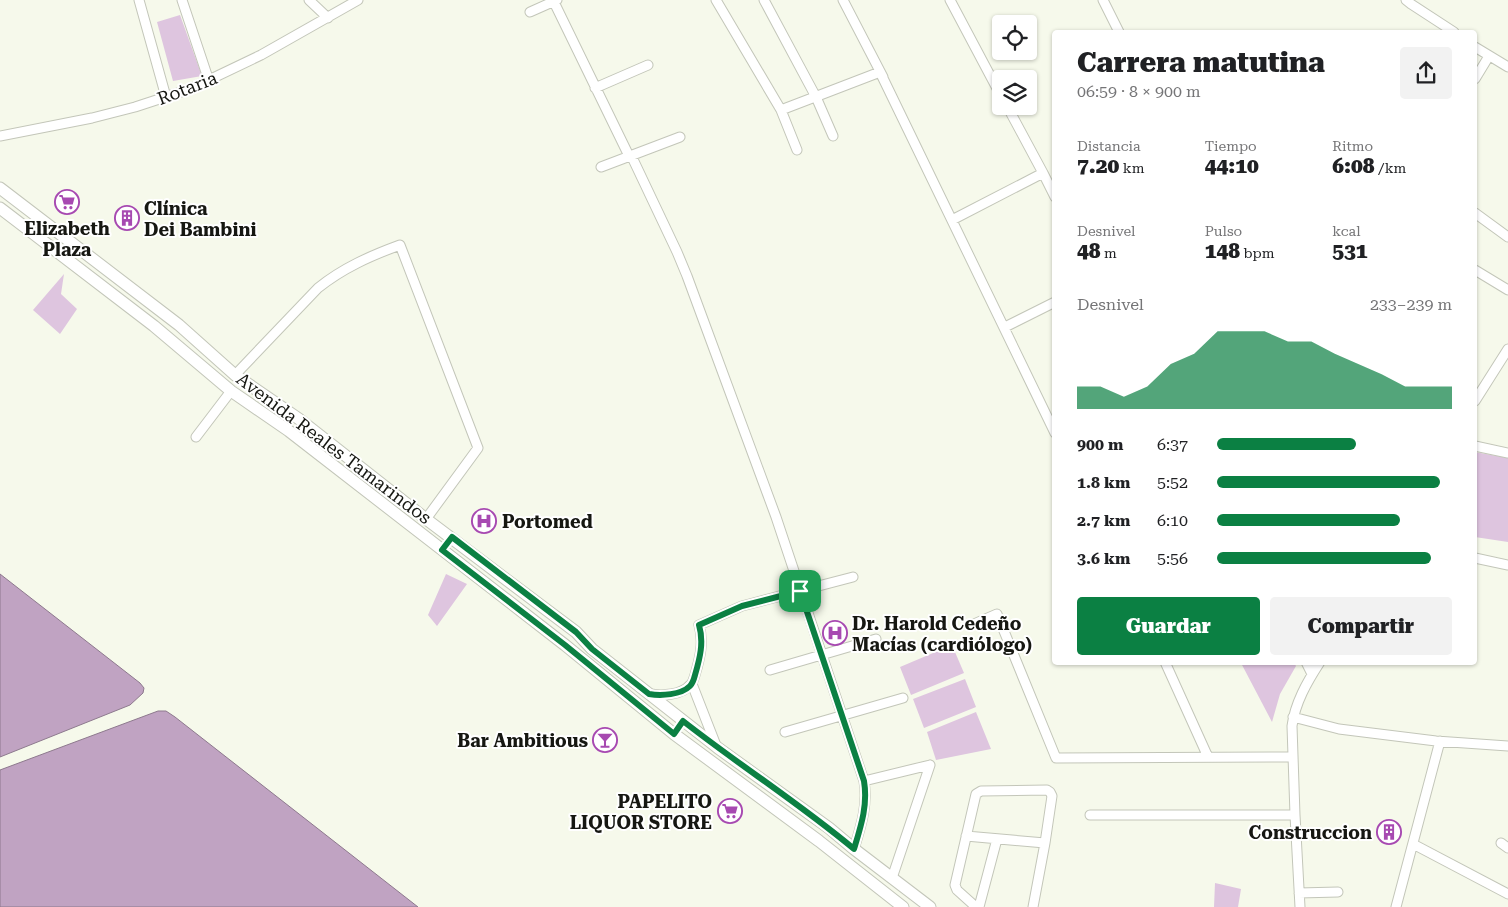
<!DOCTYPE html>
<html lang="es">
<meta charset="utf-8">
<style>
:root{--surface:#fff;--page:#f2f2f2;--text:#202124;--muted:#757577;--accent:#0b8043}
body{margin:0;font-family:"Roboto Serif",serif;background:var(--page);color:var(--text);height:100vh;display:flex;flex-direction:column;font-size:19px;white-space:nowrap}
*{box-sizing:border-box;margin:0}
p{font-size:16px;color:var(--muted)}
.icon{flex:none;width:28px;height:28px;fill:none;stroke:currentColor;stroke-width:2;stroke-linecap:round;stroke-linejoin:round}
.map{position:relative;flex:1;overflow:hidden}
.drawer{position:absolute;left:1052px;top:30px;width:425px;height:635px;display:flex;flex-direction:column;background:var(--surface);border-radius:5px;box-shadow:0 1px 4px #0004}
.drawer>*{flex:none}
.controls{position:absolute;left:992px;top:15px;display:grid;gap:10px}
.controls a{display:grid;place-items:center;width:45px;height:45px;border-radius:5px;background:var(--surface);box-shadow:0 1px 4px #0004;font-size:25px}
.pin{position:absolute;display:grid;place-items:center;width:42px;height:42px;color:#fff;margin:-21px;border-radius:10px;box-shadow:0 2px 8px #0006}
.round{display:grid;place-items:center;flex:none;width:52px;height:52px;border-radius:5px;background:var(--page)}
.headline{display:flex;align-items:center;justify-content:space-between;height:85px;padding:0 25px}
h1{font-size:28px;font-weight:800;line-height:38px}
.metrics{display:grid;grid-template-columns:repeat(3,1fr);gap:8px;height:85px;padding:5px 25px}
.metrics div{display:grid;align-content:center}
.metrics b{font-size:21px;font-weight:800}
.metrics small{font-size:14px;font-weight:400}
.metrics p{font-size:14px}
.chart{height:140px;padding:10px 25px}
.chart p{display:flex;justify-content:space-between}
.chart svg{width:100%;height:90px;margin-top:5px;fill:var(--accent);opacity:.7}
.cta{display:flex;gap:10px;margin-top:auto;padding:10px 25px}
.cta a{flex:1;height:58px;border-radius:5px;background:var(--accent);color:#fff;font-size:20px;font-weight:800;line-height:58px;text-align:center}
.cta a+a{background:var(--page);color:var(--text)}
ul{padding:0 25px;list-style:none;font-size:16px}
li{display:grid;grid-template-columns:80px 60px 1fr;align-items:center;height:38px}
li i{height:12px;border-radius:6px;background:var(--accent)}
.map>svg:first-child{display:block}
.green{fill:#dec5df}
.water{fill:#c0a3c2;stroke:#8d798d}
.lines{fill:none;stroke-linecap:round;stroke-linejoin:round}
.minor-casing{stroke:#c3c6b9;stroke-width:11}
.major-casing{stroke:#c3c6b9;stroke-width:13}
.minor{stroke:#fff;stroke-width:9}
.major{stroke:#fff;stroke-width:11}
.route-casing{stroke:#fff;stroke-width:10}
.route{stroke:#0b8043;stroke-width:6}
.labels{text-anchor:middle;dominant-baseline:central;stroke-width:4;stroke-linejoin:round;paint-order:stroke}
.street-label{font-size:18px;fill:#161712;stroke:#fff}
.poi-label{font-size:18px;font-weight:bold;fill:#161712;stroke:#fff;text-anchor:start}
</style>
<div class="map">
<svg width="1508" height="907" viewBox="0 0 1508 907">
<rect width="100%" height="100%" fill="#f6f9eb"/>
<!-- green -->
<path class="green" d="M 180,15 L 202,76 L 173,81 L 157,22 Z
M 64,274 L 61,294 L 77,309 L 60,334 L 33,310 Z
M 1475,452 L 1508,458 L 1508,542 L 1475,537 Z
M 446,574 L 467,584 L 437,626 L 428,615 Z
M 952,645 L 964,673 L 911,695 L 900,667 Z
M 1241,663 L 1294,663 L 1296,666 L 1280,694 L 1272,722 Z
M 965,679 L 976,707 L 924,728 L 913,699 Z
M 976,712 L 991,749 L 936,760 L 927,732 Z
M 1215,883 L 1241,889 L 1238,907 L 1214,907 Z"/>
<!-- water -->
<path class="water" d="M 0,574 L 140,683 L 144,688 L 143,693 L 130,705 L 0,757 Z
M 158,711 L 166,711 L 175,717 L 418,907 L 0,907 L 0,770 Z"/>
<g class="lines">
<defs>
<path id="minor" d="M 139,0 L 166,97
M 182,0 L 209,81
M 309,0 L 328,18
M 553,0 L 629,156 L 631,155 L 677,252 L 687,276 L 776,517 L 864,781 C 868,805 861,826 854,849
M 716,0 L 781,110 L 797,150
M 764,0 L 816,97 L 833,136
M 843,0 L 883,77
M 950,0 L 1001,96
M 1103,0 L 1119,32
M 1406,0 L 1411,4 L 1454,32
M 530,12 L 557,0
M 1475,47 L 1508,67
M 1475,79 L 1489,56
M 595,88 L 648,65
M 1007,106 L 1043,173
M 781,110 L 880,72 L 1055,433
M 0,136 L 92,118 L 135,107 L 190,89 L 261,55 L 358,0
M 601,167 L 680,137
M 1475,213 L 1508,237
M 952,220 L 1043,173 L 1055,197
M 1475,270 L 1508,290
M 1005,327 L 1055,302
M 235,375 L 318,288 C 343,268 370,256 400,245 L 478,448 L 426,519
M 1475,401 L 1508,349
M 196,437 L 231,391
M 1475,446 L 1508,453
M 1475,558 L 1508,565
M 974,624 L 997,614 L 1056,758 L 1293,757
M 1165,662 L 1208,757
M 1306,662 L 1312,674
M 770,670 L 876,639
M 692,684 L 717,748
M 650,694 C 662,696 682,695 690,685 C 693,683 694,678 695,675 C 700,658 704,642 699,625 L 742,606 L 853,577
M 1293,717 L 1339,729 L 1436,741 L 1508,746
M 785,732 L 903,698
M 864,781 L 930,765
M 1090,815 L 1295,815
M 966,836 L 1045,843
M 1501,843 L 1508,848
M 1413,844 L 1508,894
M 892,878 L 930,765
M 1299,893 L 1338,892
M 976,907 L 957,890 L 955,885 L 976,794 L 981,791 L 1047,790 L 1050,792 L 1052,796 L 1045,843 L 1033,907
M 979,907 L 997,839
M 1300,907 L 1295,815 L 1292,726 C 1295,703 1307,682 1320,662
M 1396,907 L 1440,741"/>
<path id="major" d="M 0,188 L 179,325 L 235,375 L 299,419 L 426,519 L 576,632 L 592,649 L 718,748 L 829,828 L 854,849 L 930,907
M 0,208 L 154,326 L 231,391 L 289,431 L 565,645 L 674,734 L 819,841 L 903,907"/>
</defs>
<!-- minor casing -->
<use href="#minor" class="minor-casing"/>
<!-- major casing -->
<use href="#major" class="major-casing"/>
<!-- minor -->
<use href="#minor" class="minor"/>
<!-- major -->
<use href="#major" class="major"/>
</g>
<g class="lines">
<defs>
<path id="route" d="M 452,537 L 576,632 L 592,649 L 649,694 C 661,696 681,695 690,686 C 693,683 694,679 695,675 C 700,658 704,642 699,625 L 742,606 L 800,591 L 864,781 C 868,805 861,826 854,849 C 799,803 739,765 683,721 L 674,734 L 565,645 L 442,550 Z"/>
</defs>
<!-- route casing -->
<use href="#route" class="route-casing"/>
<!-- route -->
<use href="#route" class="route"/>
</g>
<!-- icons -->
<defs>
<symbol id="supermarket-ring" viewBox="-11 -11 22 22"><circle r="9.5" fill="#fff" stroke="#a749b1" stroke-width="1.5"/><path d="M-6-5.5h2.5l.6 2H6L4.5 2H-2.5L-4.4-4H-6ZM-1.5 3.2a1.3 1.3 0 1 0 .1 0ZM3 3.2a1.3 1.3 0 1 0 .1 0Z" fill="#a749b1"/></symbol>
<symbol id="building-ring" viewBox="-11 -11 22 22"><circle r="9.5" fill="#fff" stroke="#a749b1" stroke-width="1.5"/><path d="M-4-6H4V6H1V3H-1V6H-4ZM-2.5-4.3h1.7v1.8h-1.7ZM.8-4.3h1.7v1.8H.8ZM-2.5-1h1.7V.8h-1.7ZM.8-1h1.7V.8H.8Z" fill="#a749b1"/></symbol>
<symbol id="hospital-ring" viewBox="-11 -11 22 22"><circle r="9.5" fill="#fff" stroke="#a749b1" stroke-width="1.5"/><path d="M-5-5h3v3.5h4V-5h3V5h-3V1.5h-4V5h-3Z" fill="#a749b1"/></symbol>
<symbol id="bar-ring" viewBox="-11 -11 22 22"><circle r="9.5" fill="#fff" stroke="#a749b1" stroke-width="1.5"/><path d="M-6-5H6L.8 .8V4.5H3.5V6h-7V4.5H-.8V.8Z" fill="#a749b1"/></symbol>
</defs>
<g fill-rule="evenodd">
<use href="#supermarket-ring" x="53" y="188" width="28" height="28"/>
<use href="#building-ring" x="113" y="204" width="28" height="28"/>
<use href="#hospital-ring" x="470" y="507" width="28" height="28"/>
<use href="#hospital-ring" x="821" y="619" width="28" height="28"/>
<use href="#bar-ring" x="591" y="726" width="28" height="28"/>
<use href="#supermarket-ring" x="716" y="797" width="28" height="28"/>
<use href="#building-ring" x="1375" y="818" width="28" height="28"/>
</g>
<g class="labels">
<!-- street labels -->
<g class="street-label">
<text transform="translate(187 88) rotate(-21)">Rotaria</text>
<text transform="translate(334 448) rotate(37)">Avenida Reales Tamarindos</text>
</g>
<!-- poi labels -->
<g class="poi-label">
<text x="144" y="208">Clínica<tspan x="144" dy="21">Dei Bambini</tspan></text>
<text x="67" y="228" text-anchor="middle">Elizabeth<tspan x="67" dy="21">Plaza</tspan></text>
<text x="502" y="521">Portomed</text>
<text x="852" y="623">Dr. Harold Cedeño<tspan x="852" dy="21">Macías (cardiólogo)</tspan></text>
<text x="588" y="740" text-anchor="end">Bar Ambitious</text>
<text x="712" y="801" text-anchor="end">PAPELITO<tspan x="712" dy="21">LIQUOR STORE</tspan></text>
<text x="1372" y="832" text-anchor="end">Construccion</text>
</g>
</g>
</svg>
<div class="controls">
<a><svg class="icon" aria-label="locate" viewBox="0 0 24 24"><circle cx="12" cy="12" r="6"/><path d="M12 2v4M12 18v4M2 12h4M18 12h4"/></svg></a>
<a><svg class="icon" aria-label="layers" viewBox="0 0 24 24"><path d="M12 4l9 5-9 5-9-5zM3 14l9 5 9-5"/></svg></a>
</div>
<div class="pin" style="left:800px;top:591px;background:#1e9e55"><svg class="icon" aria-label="arrive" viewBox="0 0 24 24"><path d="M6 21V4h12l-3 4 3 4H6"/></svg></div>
<section class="drawer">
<div class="headline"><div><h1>Carrera matutina</h1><p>06:59 · 8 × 900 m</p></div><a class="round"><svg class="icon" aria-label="share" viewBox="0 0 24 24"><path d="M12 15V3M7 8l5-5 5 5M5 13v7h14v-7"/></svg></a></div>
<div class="metrics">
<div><p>Distancia</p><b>7.20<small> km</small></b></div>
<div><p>Tiempo</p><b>44:10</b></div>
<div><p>Ritmo</p><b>6:08<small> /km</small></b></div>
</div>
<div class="metrics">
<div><p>Desnivel</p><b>48<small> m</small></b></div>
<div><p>Pulso</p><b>148<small> bpm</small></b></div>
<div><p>kcal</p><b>531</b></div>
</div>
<div class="chart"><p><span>Desnivel</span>233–239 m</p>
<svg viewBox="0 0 160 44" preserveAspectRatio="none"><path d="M0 44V33L10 33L20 38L30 33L40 22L50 17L60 6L70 6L80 6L90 11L100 11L110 17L120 22L130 27L140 33L150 33L160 33V44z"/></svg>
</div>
<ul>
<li><b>900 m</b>6:37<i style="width:59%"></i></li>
<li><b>1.8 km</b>5:52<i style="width:95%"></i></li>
<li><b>2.7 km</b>6:10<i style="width:78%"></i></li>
<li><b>3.6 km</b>5:56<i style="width:91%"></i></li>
</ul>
<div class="cta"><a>Guardar</a><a>Compartir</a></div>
</section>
</div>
